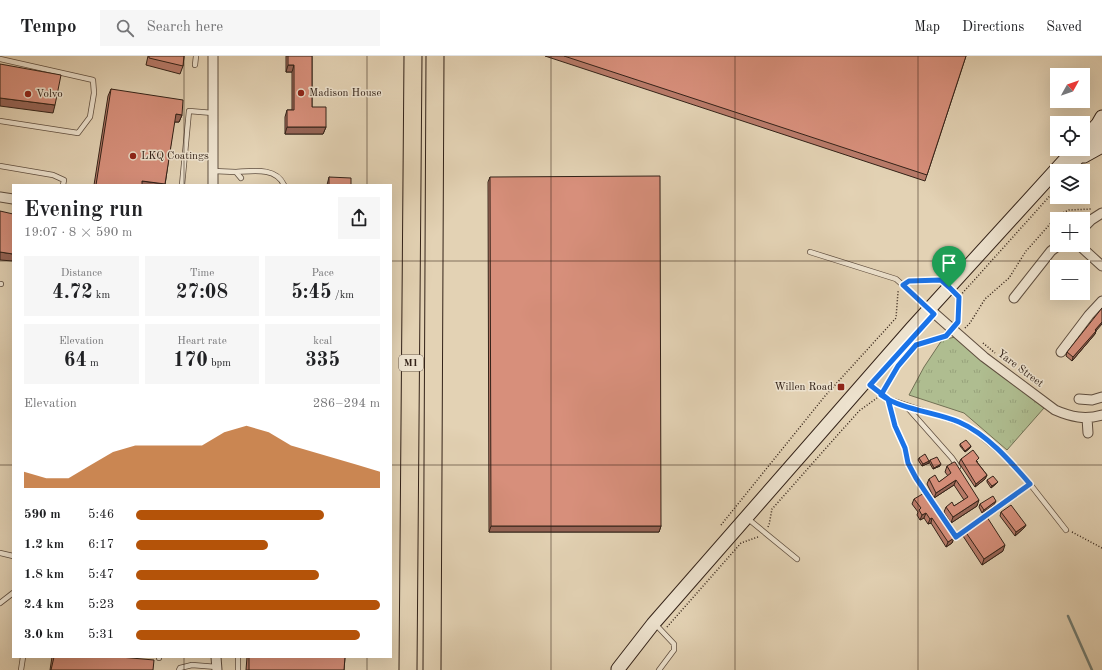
<!DOCTYPE html>
<meta charset="utf-8">
<style>
:root{--surface:#fff;--page:#f6f6f6;--text:#202124;--muted:#757577;--line:#e0e0e0;--accent:#b45309}
body{margin:0;font-family:"Old Standard TT",serif;background:var(--page);color:var(--text);height:100vh;display:flex;flex-direction:column;font-size:15px;white-space:nowrap}
*{box-sizing:border-box;margin:0}
p{font-size:13px;color:var(--muted)}
.icon{flex:none;width:22px;height:22px;fill:none;stroke:currentColor;stroke-width:2;stroke-linecap:round;stroke-linejoin:round}
.map{position:relative;flex:1;overflow:hidden}
.side{position:absolute;left:12px;top:128px;width:380px;height:474px;display:flex;flex-direction:column;background:var(--surface);border-radius:0px;box-shadow:0 4px 16px #0002}
.side>*{flex:none}
.needle{width:26px;rotate:50deg}
.fabs{position:absolute;left:1050px;top:12px;display:grid;gap:8px}
.fabs a{display:grid;place-items:center;width:40px;height:40px;border-radius:0px;background:var(--surface);box-shadow:0 4px 16px #0002;font-size:20px}
.pin{position:absolute;display:grid;place-items:center;width:34px;height:34px;color:#fff;margin:-41px -17px;border-radius:50% 50% 50% 0;rotate:-45deg;box-shadow:0 0 4px #0007}
.pin .icon{rotate:45deg}
.round{display:grid;place-items:center;flex:none;width:42px;height:42px;border-radius:0px;background:var(--page)}
.head{display:flex;align-items:center;justify-content:space-between;height:68px;padding:0 12px}
h1{font-size:22px;font-weight:600;line-height:30px}
.metrics{display:grid;grid-template-columns:repeat(3,1fr);gap:6px;height:68px;padding:4px 12px}
.metrics div{display:grid;align-content:center;border-radius:0px;background:var(--page);text-align:center}
.metrics b{font-size:20px;font-weight:600}
.metrics small{font-size:11px;font-weight:400}
.metrics p{font-size:11px}
.chart{height:112px;padding:8px 12px}
.chart p{display:flex;justify-content:space-between}
.chart svg{width:100%;height:72px;margin-top:4px;fill:var(--accent);opacity:.7}
ul{padding:0 12px;list-style:none;font-size:13px}
li{display:grid;grid-template-columns:64px 48px 1fr;align-items:center;height:30px}
li i{height:10px;border-radius:5px;background:var(--accent)}
header{display:flex;align-items:center;gap:24px;box-sizing:border-box;height:56px;padding:0 20px;background:var(--surface);border-bottom:1px solid var(--line)}
header strong{font-size:19px}
nav{display:flex;gap:22px;margin-inline-start:auto;font-size:14px}
.search{width:280px;height:36px;background:var(--page);display:flex;align-items:center;gap:10px;box-sizing:border-box;padding:0 14px;border-radius:0px;color:var(--muted);font-size:15px}
.map>svg:first-child{display:block}
.grass{fill:url(#grass-tufts);stroke:#717054}
.lines{fill:none;stroke-linecap:round;stroke-linejoin:round}
.stream{stroke:#6e7b73;stroke-width:2.5}
.lane-casing{stroke:#5f4e3f;stroke-width:6}
.street-casing{stroke:#5f4e3f;stroke-width:11}
.secondary-casing{stroke:#332218;stroke-width:15}
.highway-casing{stroke:#332218;stroke-width:19}
.path{stroke:#332218;stroke-width:1.5;stroke-dasharray:1 2;stroke-linecap:butt}
.lane{stroke:#ede2ce;stroke-width:4.5}
.street{stroke:#ede2ce;stroke-width:9}
.secondary{stroke:#ede2ce;stroke-width:13}
.highway{stroke:#e3d2b4;stroke-width:17}
.wall{fill:#b97b6a;stroke:#332218}
.shaded-wall{fill:#966456;stroke:#332218}
.building{fill:#d78f7b;stroke:#332218}
.route-casing{stroke:#fff;stroke-width:8}
.route{stroke:#1a73e8;stroke-width:5}
.grid{fill:none;stroke:#332218;stroke-width:1;stroke-opacity:0.55}
.poi-dot{fill:#8f2418;stroke:#ede2ce;stroke-width:1.5}
.labels{text-anchor:middle;dominant-baseline:central;stroke-width:3;stroke-linejoin:round;paint-order:stroke}
.shield{fill:#ede2ce;stroke:#6b5c4f;stroke-width:1}
.shield-label{font-size:10px;font-weight:bold;fill:#332218}
.poi-label{font-size:11px;fill:#332218;stroke:#ede2ce;text-anchor:start}
.street-label{font-size:11px;fill:#332218;stroke:#ede2ce}
</style>
<header>
<strong>Tempo</strong>
<div class="search"><svg class="icon" aria-label="search" viewBox="0 0 24 24"><circle cx="10" cy="10" r="6"/><path d="M15 15l6 6"/></svg>Search here</div>
<nav><a>Map</a><a>Directions</a><a>Saved</a></nav>
</header>
<div class="map">
<svg width="1102" height="614" viewBox="0 0 1102 614">
<defs>
<pattern id="grass-tufts" width="24" height="20" patternUnits="userSpaceOnUse"><rect width="24" height="20" fill="#afbd90"/><path d="M3 7l-1-3M5 7V3M7 7l1-3M15 17l-1-3M17 17v-4M19 17l1-3" fill="none" stroke="#97a27b"/></pattern>
</defs>
<rect width="100%" height="100%" fill="#e3d2b4"/>
<filter id="stains"><feTurbulence type="fractalNoise" baseFrequency=".005" numOctaves="4"/><feColorMatrix values="0 0 0 0 .2 0 0 0 0 .09 0 0 0 0 .02 0 0 0 .5 -.17"/></filter>
<radialGradient id="worn" r=".72"><stop offset=".6" stop-color="#630" stop-opacity="0"/><stop offset="1" stop-color="#630" stop-opacity=".3"/></radialGradient>
<!-- grass -->
<path class="grass" d="M 955,281 L 1044,352 L 1007,394 L 964,357 L 909,339 L 924,311 L 942,284 Z"/>
<g class="lines">
<!-- stream -->
<path class="stream" d="M 1068,560 L 1092,614"/>
<defs>
<path id="lane" d="M 0,3 L 93,24 L 94,37 L 90,61 L 78,77 L 0,65
M 195,9 L 196,0
M 0,110 L 53,119 L 64,124 L 63,129
M 213,115 L 236,116 L 241,122
M 236,116 C 253,115 276,111 284,129
M 182,129 L 189,55 L 213,57
M 810,196 L 896,223 L 929,252
M 0,228 L 1,228
M 870,329 L 888,343 L 960,367 L 977,377 L 1006,401 L 1030,428 L 1066,474
M 888,343 L 895,370 L 905,392 L 908,407 L 916,422 L 928,440
M 906,350 L 952,402 L 958,411
M 747,462 L 797,503
M 944,463 L 956,481 L 1030,428
M 0,497 L 13,500
M 0,547 L 13,537
M 658,571 L 674,588 L 674,594 L 659,614
M 159,602 L 159,601
M 21,614 L 23,601
M 179,614 L 180,612 L 192,609 L 217,611
M 238,614 L 238,601"/>
<path id="street" d="M 213,129 L 213,0
M 0,141 L 13,143
M 1083,172 L 1091,164 L 1102,157
M 1079,189 L 1102,210
M 1014,242 L 1051,195 L 1059,189
M 934,257 L 984,301 L 1055,354 C 1071,361 1085,364 1102,359
M 1061,296 L 1089,259 L 1102,245
M 1079,343 L 1092,344 L 1102,341
M 1087,362 L 1088,377
M 216,601 L 217,614"/>
<path id="secondary" d="M 1087,80 L 1098,68 L 1102,61
M 1084,100 L 1102,90
M 1072,108 L 1102,75
M 618,613 L 653,568 L 912,272 L 1075,93"/>
<path id="highway" d="M 408,614 L 413,0
M 432,614 L 435,0"/>
</defs>
<!-- lane casing -->
<use href="#lane" class="lane-casing"/>
<!-- street casing -->
<use href="#street" class="street-casing"/>
<!-- secondary casing -->
<use href="#secondary" class="secondary-casing"/>
<!-- highway casing -->
<use href="#highway" class="highway-casing"/>
<!-- path -->
<path class="path" d="M 1061,158 L 1067,163
M 908,226 L 940,224
M 958,266 L 959,241 L 1057,132
M 965,272 L 970,267 L 985,243 L 1009,222 L 1026,195 L 1058,159 L 1069,154 L 1091,153
M 983,287 L 995,297
M 885,333 L 898,310 L 916,289 L 947,280
M 721,469 L 825,340 L 896,262 L 898,236 L 900,234
M 768,471 L 769,469 L 772,453 L 859,355 L 877,342
M 1072,476 L 1102,492
M 667,571 L 741,487 L 758,481"/>
<!-- lane -->
<use href="#lane" class="lane"/>
<!-- street -->
<use href="#street" class="street"/>
<!-- secondary -->
<use href="#secondary" class="secondary"/>
<!-- highway -->
<use href="#highway" class="highway"/>
</g>
<!-- wall -->
<path class="wall" d="M 148,0 L 184,0 L 183,10 L 180,18 L 146,9 Z
M 286,0 L 312,0 L 312,51 L 326,71 L 323,78 L 285,78 L 285,61 L 287,54 L 292,54 L 292,16 L 286,16 Z
M 545,0 L 966,0 L 925,125 Z
M 111,33 L 182,59 L 179,66 L 174,66 L 165,129 L 94,129 L 108,40 Z
M 329,121 L 351,129 L 327,129 Z
M 490,121 L 661,470 L 659,476 L 489,476 L 488,126 Z
M 1096,275 L 1095,278 L 1072,305 L 1066,300 L 1067,296 Z
M 960,388 L 971,390 L 970,392 L 965,396 L 960,390 Z
M 919,402 L 929,407 L 922,410 L 918,404 Z
M 961,403 L 978,406 L 977,406 L 987,419 L 985,423 L 975,431 L 959,407 Z
M 930,404 L 940,410 L 933,413 L 929,406 Z
M 947,410 L 977,450 L 951,467 L 944,456 L 946,451 L 954,450 L 964,444 L 954,429 L 934,442 L 927,428 L 929,423 L 939,426 L 948,420 L 945,416 Z
M 987,424 L 997,427 L 991,432 L 987,426 Z
M 914,443 L 945,469 L 954,482 L 952,487 L 946,491 L 931,467 L 928,468 L 924,462 L 920,464 L 917,459 L 918,456 L 912,448 Z
M 980,448 L 994,449 L 982,457 L 979,451 Z
M 1001,456 L 1026,469 L 1024,472 L 1015,480 L 1000,460 Z
M 965,475 L 1003,495 L 982,509 L 963,480 Z
M 52,601 L 120,601 L 153,614 L 50,614 Z
M 247,601 L 345,601 L 344,614 L 246,614 Z"/>
<!-- shaded-wall -->
<path class="shaded-wall" d="M 288,9 L 294,9 L 292,16 L 286,16 Z
M 0,42 L 55,49 L 53,57 L 0,50 Z
M 176,58 L 182,59 L 179,66 L 173,66 Z
M 287,71 L 326,71 L 323,78 L 285,78 Z
M 142,125 L 165,128 L 165,129 L 141,129 Z
M 0,196 L 13,198 L 13,205 L 0,204 Z
M 1102,266 L 1102,268 L 1096,275 L 1095,278 L 1072,305 L 1073,301 Z
M 971,390 L 970,392 L 965,396 L 965,395 Z
M 929,405 L 929,407 L 922,410 L 923,408 Z
M 941,408 L 940,410 L 933,413 L 934,412 Z
M 987,419 L 985,423 L 975,431 L 976,428 Z
M 956,424 L 954,429 L 934,442 L 936,437 Z
M 998,426 L 997,427 L 991,432 L 992,430 Z
M 979,444 L 977,450 L 951,467 L 953,461 Z
M 996,445 L 994,449 L 982,457 L 984,454 Z
M 926,457 L 924,462 L 920,464 L 922,459 Z
M 932,462 L 931,467 L 928,468 L 930,463 Z
M 1026,469 L 1024,472 L 1015,480 L 1016,476 Z
M 491,470 L 661,470 L 659,476 L 489,476 Z
M 954,482 L 952,487 L 946,491 L 948,486 Z
M 1005,489 L 1003,495 L 982,509 L 984,503 Z"/>
<!-- building -->
<path class="building" d="M 149,0 L 184,0 L 183,10 L 149,2 Z
M 288,0 L 312,0 L 312,51 L 326,51 L 326,71 L 287,71 L 287,54 L 294,54 L 294,9 L 288,9 Z
M 564,0 L 966,0 L 927,119 Z
M 0,8 L 61,19 L 55,49 L 0,42 Z
M 111,33 L 183,44 L 182,59 L 176,58 L 165,128 L 142,125 L 142,129 L 96,129 Z
M 660,120 L 661,470 L 491,470 L 490,121 Z
M 329,121 L 351,122 L 351,129 L 329,129 Z
M 0,155 L 13,158 L 13,198 L 0,196 Z
M 1102,252 L 1102,266 L 1095,274 L 1096,275 L 1073,301 L 1067,296 Z
M 966,384 L 971,390 L 965,395 L 960,388 Z
M 973,394 L 979,402 L 976,405 L 987,419 L 976,428 L 961,403 Z
M 925,398 L 929,405 L 923,408 L 919,402 Z
M 937,401 L 941,408 L 934,412 L 930,404 Z
M 954,406 L 955,406 L 979,444 L 953,461 L 946,451 L 952,446 L 954,450 L 968,441 L 956,424 L 936,437 L 929,423 L 935,419 L 939,426 L 951,417 L 947,410 Z
M 993,420 L 998,426 L 992,430 L 987,424 Z
M 926,436 L 946,466 L 944,467 L 954,482 L 948,486 L 932,462 L 930,463 L 926,457 L 922,459 L 919,454 L 921,452 L 914,443 Z
M 993,440 L 996,445 L 984,454 L 980,448 Z
M 1011,449 L 1026,469 L 1016,476 L 1001,456 Z
M 987,461 L 1005,489 L 984,503 L 965,475 Z
M 54,601 L 120,601 L 154,604 L 153,614 L 51,614 Z
M 249,601 L 345,601 L 344,614 L 249,614 Z"/>
<g class="lines">
<defs>
<path id="route" d="M 949,231 L 941,224 L 909,225 L 903,229 L 934,258 L 870,329 L 888,343 L 895,370 L 905,392 L 908,407 L 916,422 L 956,481 L 1030,428 C 1011,406 987,378 959,366 C 935,356 902,354 881,339 L 898,310 L 916,289 L 946,280 L 958,266 L 959,241 L 949,231"/>
</defs>
<!-- route casing -->
<use href="#route" class="route-casing"/>
<!-- route -->
<use href="#route" class="route"/>
</g>
<!-- grid -->
<path class="grid" d="M 184,0 L 184,129M 367,0 L 367,129M 551,0 L 551,614M 735,0 L 735,614M 918,0 L 918,614M 0,205 L 13,205M 391,205 L 1102,205M 0,409 L 13,409M 391,409 L 1102,409M 184,601 L 184,614M 367,601 L 367,614"/>
<!-- markers -->
<g class="poi-dot">
<circle cx="301" cy="37" r="4"/>
<circle cx="28" cy="38" r="4"/>
<circle cx="133" cy="100" r="4"/>
<rect x="837" y="327" width="8" height="8" rx="2"/>
</g>
<g class="labels">
<!-- shield labels -->
<rect class="shield" x="399" y="299" width="24" height="16" rx="3"/>
<g class="shield-label">
<text x="411" y="307">M1</text>
</g>
<!-- poi labels -->
<g class="poi-label">
<text x="309" y="37">Madison House</text>
<text x="36" y="38">Volvo</text>
<text x="141" y="100">LKQ Coatings</text>
<text x="833" y="331" text-anchor="end">Willen Road</text>
</g>
<!-- street labels -->
<g class="street-label">
<text transform="translate(1020 313) rotate(37)">Yare Street</text>
</g>
</g>
<rect width="100%" height="100%" filter="url(#stains)"/>
<rect width="100%" height="100%" fill="url(#worn)"/>
</svg>
<div class="fabs">
<a><svg class="needle" viewBox="-14 -14 28 28"><path d="M0-13l5 13h-10z" fill="#e53935"/><path d="M0 13l5-13h-10z" fill="#757577"/></svg></a>
<a><svg class="icon" aria-label="locate" viewBox="0 0 24 24"><circle cx="12" cy="12" r="6"/><path d="M12 2v4M12 18v4M2 12h4M18 12h4"/></svg></a>
<a><svg class="icon" aria-label="layers" viewBox="0 0 24 24"><path d="M12 4l9 5-9 5-9-5zM3 14l9 5 9-5"/></svg></a>
<a>+</a>
<a>−</a>
</div>
<div class="pin" style="left:949px;top:231px;background:#1e9e55"><svg class="icon" aria-label="arrive" viewBox="0 0 24 24"><path d="M6 21V4h12l-3 4 3 4H6"/></svg></div>
<section class="side">
<div class="head"><div><h1>Evening run</h1><p>19:07 · 8 × 590 m</p></div><a class="round"><svg class="icon" aria-label="share" viewBox="0 0 24 24"><path d="M12 15V3M7 8l5-5 5 5M5 13v7h14v-7"/></svg></a></div>
<div class="metrics">
<div><p>Distance</p><b>4.72<small> km</small></b></div>
<div><p>Time</p><b>27:08</b></div>
<div><p>Pace</p><b>5:45<small> /km</small></b></div>
</div>
<div class="metrics">
<div><p>Elevation</p><b>64<small> m</small></b></div>
<div><p>Heart rate</p><b>170<small> bpm</small></b></div>
<div><p>kcal</p><b>335</b></div>
</div>
<div class="chart"><p><span>Elevation</span>286–294 m</p>
<svg viewBox="0 0 160 44" preserveAspectRatio="none"><path d="M0 44V34L10 38L20 38L30 30L40 22L50 18L60 18L70 18L80 18L90 10L100 6L110 10L120 18L130 22L140 26L150 30L160 34V44z"/></svg>
</div>
<ul>
<li><b>590 m</b>5:46<i style="width:77%"></i></li>
<li><b>1.2 km</b>6:17<i style="width:54%"></i></li>
<li><b>1.8 km</b>5:47<i style="width:75%"></i></li>
<li><b>2.4 km</b>5:23<i style="width:100%"></i></li>
<li><b>3.0 km</b>5:31<i style="width:92%"></i></li>
</ul>
</section>
</div>
